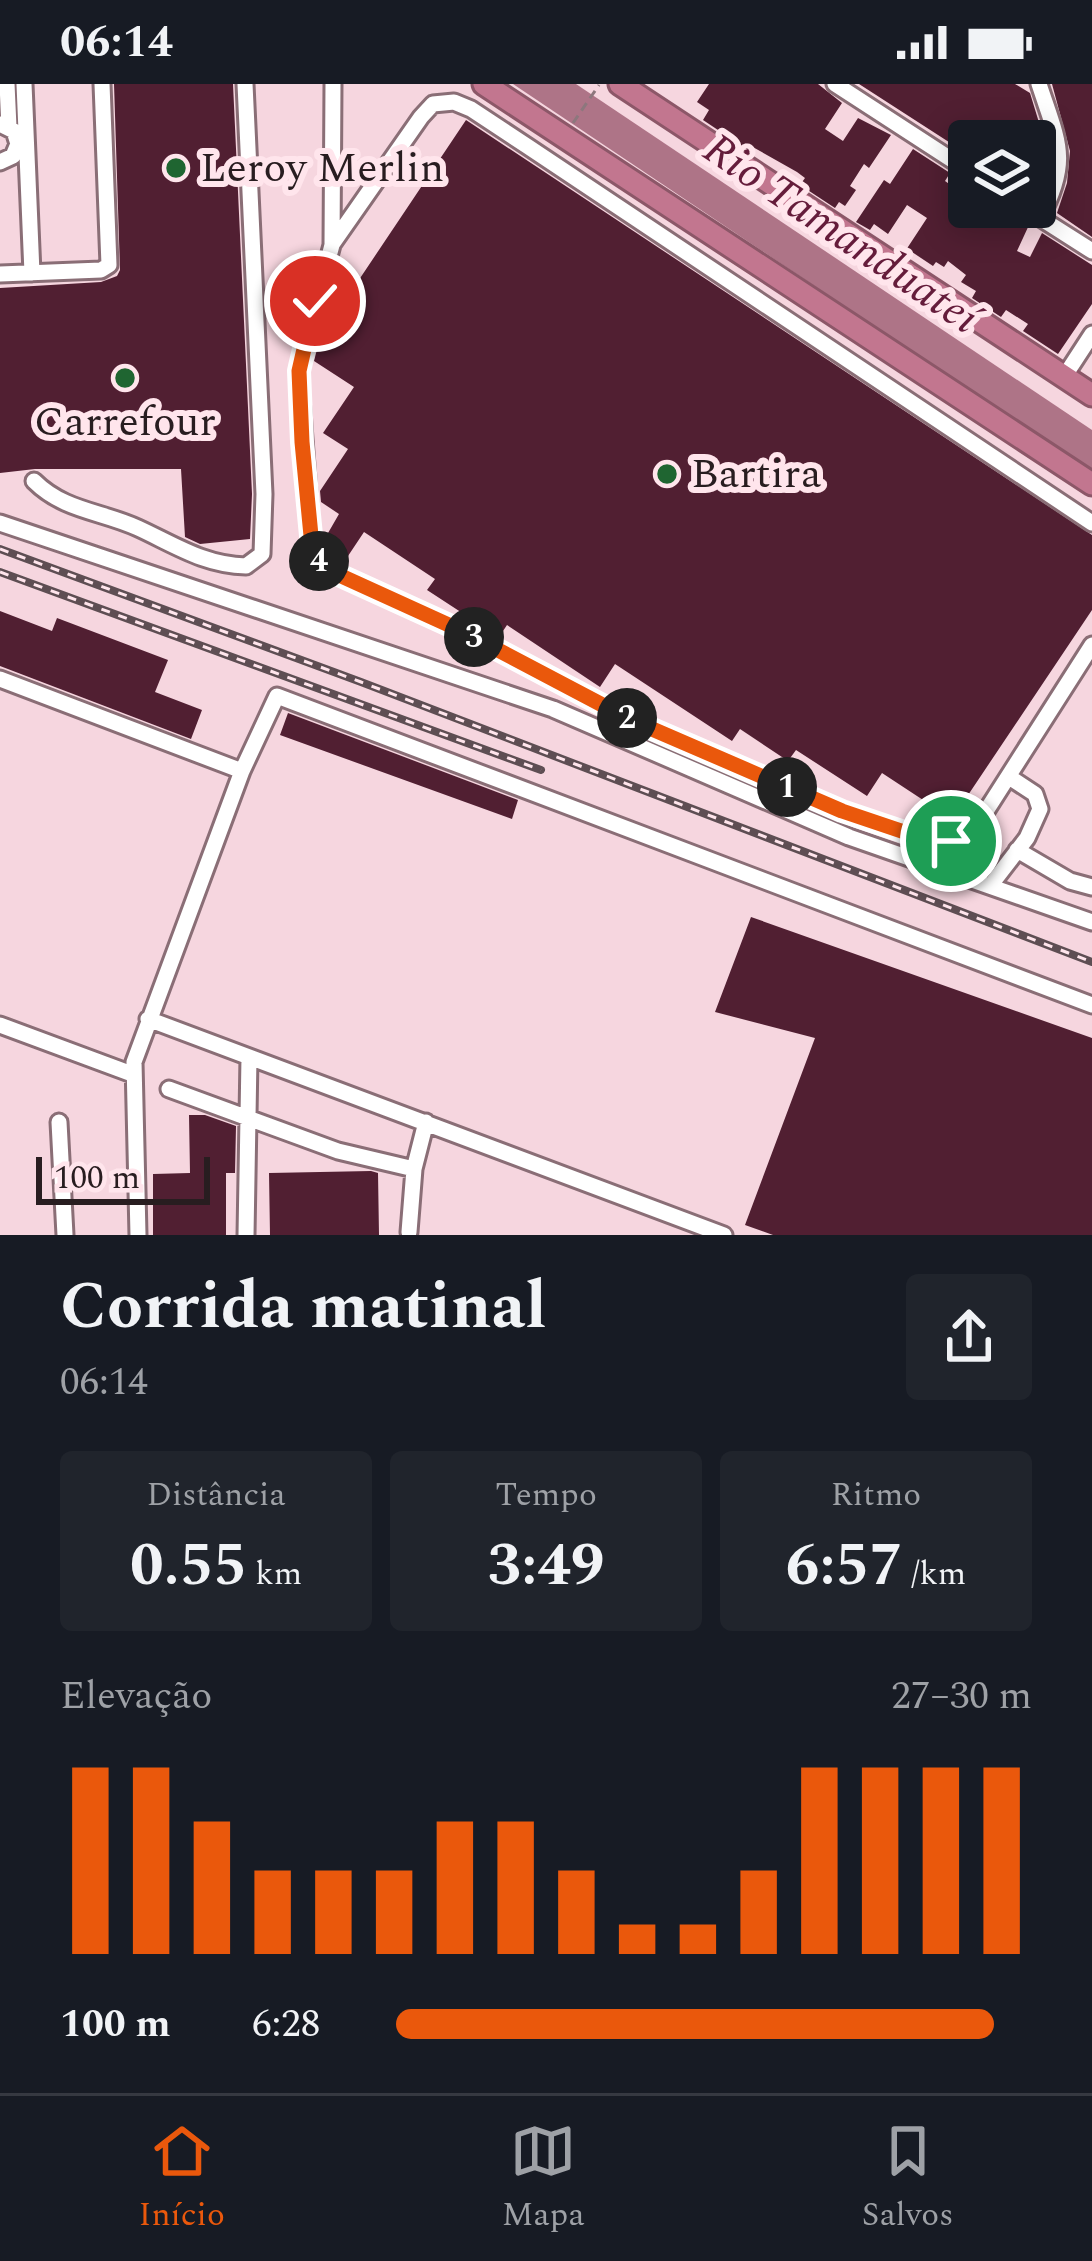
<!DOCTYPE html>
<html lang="pt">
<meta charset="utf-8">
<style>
:root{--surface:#171b24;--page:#20242c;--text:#f1f3f6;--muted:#9ea1a6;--line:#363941;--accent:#ea580c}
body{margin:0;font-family:Spectral,serif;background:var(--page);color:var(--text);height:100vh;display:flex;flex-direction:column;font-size:45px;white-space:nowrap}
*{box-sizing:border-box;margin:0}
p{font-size:39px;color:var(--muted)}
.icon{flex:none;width:66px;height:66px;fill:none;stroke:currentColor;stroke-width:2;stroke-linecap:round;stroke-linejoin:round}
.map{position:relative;height:1151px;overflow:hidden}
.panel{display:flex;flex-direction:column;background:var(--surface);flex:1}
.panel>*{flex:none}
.buttons{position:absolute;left:948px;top:36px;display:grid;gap:24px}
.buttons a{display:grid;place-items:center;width:108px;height:108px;border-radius:12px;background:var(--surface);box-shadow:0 6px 30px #0003;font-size:60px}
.scale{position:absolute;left:36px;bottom:30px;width:174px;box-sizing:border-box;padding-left:12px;border:6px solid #281d20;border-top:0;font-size:33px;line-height:42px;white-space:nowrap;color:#281d20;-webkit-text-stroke:9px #ffe5ec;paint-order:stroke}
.pin{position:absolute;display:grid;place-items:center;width:102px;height:102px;color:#fff;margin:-51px;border:6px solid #fff;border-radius:50%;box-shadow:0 3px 12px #0007}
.km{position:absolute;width:60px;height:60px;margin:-30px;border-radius:50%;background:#222;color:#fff;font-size:33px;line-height:60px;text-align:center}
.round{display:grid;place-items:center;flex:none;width:126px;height:126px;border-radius:12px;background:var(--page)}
.overview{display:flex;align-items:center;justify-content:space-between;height:204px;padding:0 60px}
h1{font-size:66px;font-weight:700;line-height:90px}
.metrics{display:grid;grid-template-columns:repeat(3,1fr);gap:18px;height:204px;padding:12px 60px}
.metrics div{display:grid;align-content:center;border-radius:12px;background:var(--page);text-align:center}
.metrics b{font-size:60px;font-weight:700}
.metrics small{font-size:33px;font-weight:400}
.metrics p{font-size:33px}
.chart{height:336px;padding:24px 60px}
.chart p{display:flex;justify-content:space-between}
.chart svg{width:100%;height:216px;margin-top:12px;stroke:var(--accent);stroke-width:6}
ul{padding:0 60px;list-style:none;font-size:39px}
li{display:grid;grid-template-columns:192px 144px 1fr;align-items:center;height:90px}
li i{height:30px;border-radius:15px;background:var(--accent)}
.status{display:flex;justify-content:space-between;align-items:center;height:84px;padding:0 60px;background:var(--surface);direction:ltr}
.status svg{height:33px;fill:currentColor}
.tab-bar{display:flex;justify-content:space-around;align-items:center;height:168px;border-top:3px solid var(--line);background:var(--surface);font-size:33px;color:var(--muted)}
.tab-bar a{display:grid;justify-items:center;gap:6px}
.tab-bar .on{color:var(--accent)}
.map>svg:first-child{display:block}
.water{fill:#ae7487}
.building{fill:#511f32}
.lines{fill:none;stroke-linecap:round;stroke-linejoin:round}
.minor-casing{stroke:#8a6e76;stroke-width:21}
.highway-casing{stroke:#8c5768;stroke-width:27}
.path{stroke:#8d777d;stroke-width:3;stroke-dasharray:9 6;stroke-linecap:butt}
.minor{stroke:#fff;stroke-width:15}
.highway{stroke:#c2768f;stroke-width:21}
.rail-casing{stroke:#5e4e53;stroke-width:8}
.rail{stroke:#ffe5ec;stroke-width:3;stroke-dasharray:9;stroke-linecap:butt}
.route-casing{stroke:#fff;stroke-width:24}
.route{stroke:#ea580c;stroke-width:15}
.poi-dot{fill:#1f6531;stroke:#ffe5ec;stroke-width:4.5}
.labels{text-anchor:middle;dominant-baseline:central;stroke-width:12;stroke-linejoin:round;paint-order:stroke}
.poi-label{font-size:42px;fill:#281d20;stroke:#ffe5ec;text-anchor:start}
.water-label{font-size:45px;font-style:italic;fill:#651c3b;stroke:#ffe5ec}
</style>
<div class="status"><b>06:14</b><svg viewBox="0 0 49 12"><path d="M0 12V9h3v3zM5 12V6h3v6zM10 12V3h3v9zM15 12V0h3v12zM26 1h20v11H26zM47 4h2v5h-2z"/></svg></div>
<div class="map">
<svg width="1092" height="1151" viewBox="0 0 1092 1151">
<rect width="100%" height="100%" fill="#f6d6df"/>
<!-- water -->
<path class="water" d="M 513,0 L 576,0 L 1092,346 L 1092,388 Z"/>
<!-- building -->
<path class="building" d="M 114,0 L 233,0 L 252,410 L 250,455 L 200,460 L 185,453 L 181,385 L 35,385 L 0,389 L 0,204 L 101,198 L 117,192 L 120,186 Z
M 709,0 L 818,0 L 842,19 L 825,45 L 843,57 L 858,34 L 891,51 L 869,84 L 864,80 L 850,102 L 856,106 L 845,122 L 839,118 L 835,124 L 800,101 L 805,94 L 797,88 L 751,62 L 748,66 L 703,36 L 709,26 L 697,18 Z
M 859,0 L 1015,0 L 1030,9 L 1044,55 L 1046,80 L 1035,116 L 1035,57 L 969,57 L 969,71 Z
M 1052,0 L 1092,0 L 1092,153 L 1057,129 L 1067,99 L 1070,67 Z
M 466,36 L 1092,451 L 1092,526 L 952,735 L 882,689 L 867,712 L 796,666 L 788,677 L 740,645 L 732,657 L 615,580 L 600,603 L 507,541 L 499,553 L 427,506 L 435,495 L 364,448 L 348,472 L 324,456 L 339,430 L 321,418 L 320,407 L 348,365 L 323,349 L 354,303 L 314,277 L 320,254 Z
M 913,65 L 950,89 L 945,97 L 969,114 L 969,123 L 1004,123 L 1029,141 L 1017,167 L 1030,173 L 1042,149 L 1092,181 L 1092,220 L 1058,270 L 1023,247 L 1028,240 L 1006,226 L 1001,233 L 972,214 L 976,207 L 961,198 L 966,191 L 948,177 L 944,183 L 936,178 L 933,182 L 912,168 L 904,169 L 927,134 L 907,121 L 888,150 L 874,140 L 870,146 L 856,138 L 884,96 L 890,100 Z
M 0,527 L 52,547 L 57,534 L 168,576 L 155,608 L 202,626 L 191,655 L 0,582 Z
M 288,629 L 518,716 L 512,735 L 280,651 Z
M 751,833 L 1092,954 L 1092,1151 L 773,1151 L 745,1141 L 815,954 L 715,928 Z
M 189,1031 L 205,1031 L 236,1042 L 235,1089 L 226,1089 L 226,1151 L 153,1151 L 153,1090 L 190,1089 Z
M 371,1087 L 378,1089 L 379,1151 L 270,1151 L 269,1089 Z"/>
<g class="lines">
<defs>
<path id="minor" d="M 7,0 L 9,43
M 24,0 L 32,189
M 333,0 L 332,161 L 299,287 L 312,462 L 319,477 L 328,486 L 462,547 L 629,635 L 841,727 L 929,756 L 951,757 L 964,752 L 981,735 L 1092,561
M 835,0 L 969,87
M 1039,0 C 1058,58 1071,76 1040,134
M 0,40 L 14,47 L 18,60 L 13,72 L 0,78
M 1023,123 L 1092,167
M 333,159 L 421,33 L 433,20 L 454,18 L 471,25 L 527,62 L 1092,439
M 0,190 L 101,186 L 109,181 L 102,0
M 1064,293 L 1092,250
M 34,397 C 64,427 101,427 138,444 C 175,461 204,481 246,482 L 262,470 L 264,410 L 245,0
M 0,439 L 553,625 L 849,753 L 1092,838
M 0,595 L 242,687
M 1017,766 L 1070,797 L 1092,803
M 990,802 L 1027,754 L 1040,725 L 1035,710 L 1009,693
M 148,935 L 724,1151
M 0,941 L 132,990
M 169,1005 L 338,1067 L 414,1085 L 426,1038
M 59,1038 L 65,1151
M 409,1148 L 414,1085
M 138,1151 L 134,978 L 242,687 L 277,612 L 1092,921
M 246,1151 L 249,973"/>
<path id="highway" d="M 484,0 L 1092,400
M 620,0 L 1092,311"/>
</defs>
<!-- minor casing -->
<use href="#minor" class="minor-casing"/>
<!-- highway casing -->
<use href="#highway" class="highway-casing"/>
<!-- path -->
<path class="path" d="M 573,39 L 599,1"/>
<!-- minor -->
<use href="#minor" class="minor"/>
<!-- highway -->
<use href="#highway" class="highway"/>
<defs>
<path id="rail" d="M 0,465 L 361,598 L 1092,878
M 0,488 L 541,686"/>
</defs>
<!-- rail casing -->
<use href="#rail" class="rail-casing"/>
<!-- rail -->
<use href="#rail" class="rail"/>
</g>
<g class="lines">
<defs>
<path id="route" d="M 315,217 L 299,287 L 302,358 L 312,462 L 328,486 L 462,547 L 629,635 L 842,727 L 928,756 L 951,757"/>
</defs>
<!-- route casing -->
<use href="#route" class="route-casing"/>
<!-- route -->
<use href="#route" class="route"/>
</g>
<!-- markers -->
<g class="poi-dot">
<circle cx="176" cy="84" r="12"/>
<circle cx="125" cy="294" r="12"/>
<circle cx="667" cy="390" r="12"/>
</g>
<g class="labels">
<!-- poi labels -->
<g class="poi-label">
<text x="200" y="84">Leroy Merlin</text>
<text x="125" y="338" text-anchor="middle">Carrefour</text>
<text x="691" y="390">Bartira</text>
</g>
<!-- water labels -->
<g class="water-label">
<text transform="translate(841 150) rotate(34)">Rio Tamanduateí</text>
</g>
</g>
</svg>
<div class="buttons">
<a><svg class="icon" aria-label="layers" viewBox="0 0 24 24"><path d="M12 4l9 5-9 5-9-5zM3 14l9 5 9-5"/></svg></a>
</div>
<div class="scale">100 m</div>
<div class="pin" style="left:951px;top:757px;background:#1e9e55"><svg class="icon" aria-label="arrive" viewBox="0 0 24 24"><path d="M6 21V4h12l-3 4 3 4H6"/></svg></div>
<div class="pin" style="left:315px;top:217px;background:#d93025"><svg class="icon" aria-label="check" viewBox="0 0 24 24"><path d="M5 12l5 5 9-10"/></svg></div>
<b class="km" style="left:787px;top:703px">1</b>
<b class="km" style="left:627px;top:634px">2</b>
<b class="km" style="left:474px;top:553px">3</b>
<b class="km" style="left:319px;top:477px">4</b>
</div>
<section class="panel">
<div class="overview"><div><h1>Corrida matinal</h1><p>06:14</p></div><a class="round"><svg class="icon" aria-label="share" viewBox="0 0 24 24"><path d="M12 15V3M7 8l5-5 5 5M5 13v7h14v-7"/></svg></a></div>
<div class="metrics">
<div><p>Distância</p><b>0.55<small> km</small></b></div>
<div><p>Tempo</p><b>3:49</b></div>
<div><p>Ritmo</p><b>6:57<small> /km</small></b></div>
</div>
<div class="chart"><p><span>Elevação</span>27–30 m</p>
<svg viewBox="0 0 160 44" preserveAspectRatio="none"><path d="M5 44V6M15 44V6M25 44V17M35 44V27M45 44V27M55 44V27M65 44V17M75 44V17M85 44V27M95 44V38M105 44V38M115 44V27M125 44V6M135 44V6M145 44V6M155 44V6"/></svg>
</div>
<ul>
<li><b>100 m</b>6:28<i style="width:94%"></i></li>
</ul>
</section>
<nav class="tab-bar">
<a class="on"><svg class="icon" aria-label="home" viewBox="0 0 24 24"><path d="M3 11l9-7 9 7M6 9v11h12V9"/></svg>Início</a>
<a><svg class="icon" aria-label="map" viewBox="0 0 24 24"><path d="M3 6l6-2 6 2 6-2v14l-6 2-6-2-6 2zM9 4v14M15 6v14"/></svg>Mapa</a>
<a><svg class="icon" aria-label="saved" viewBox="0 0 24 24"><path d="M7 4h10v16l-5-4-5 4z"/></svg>Salvos</a>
</nav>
